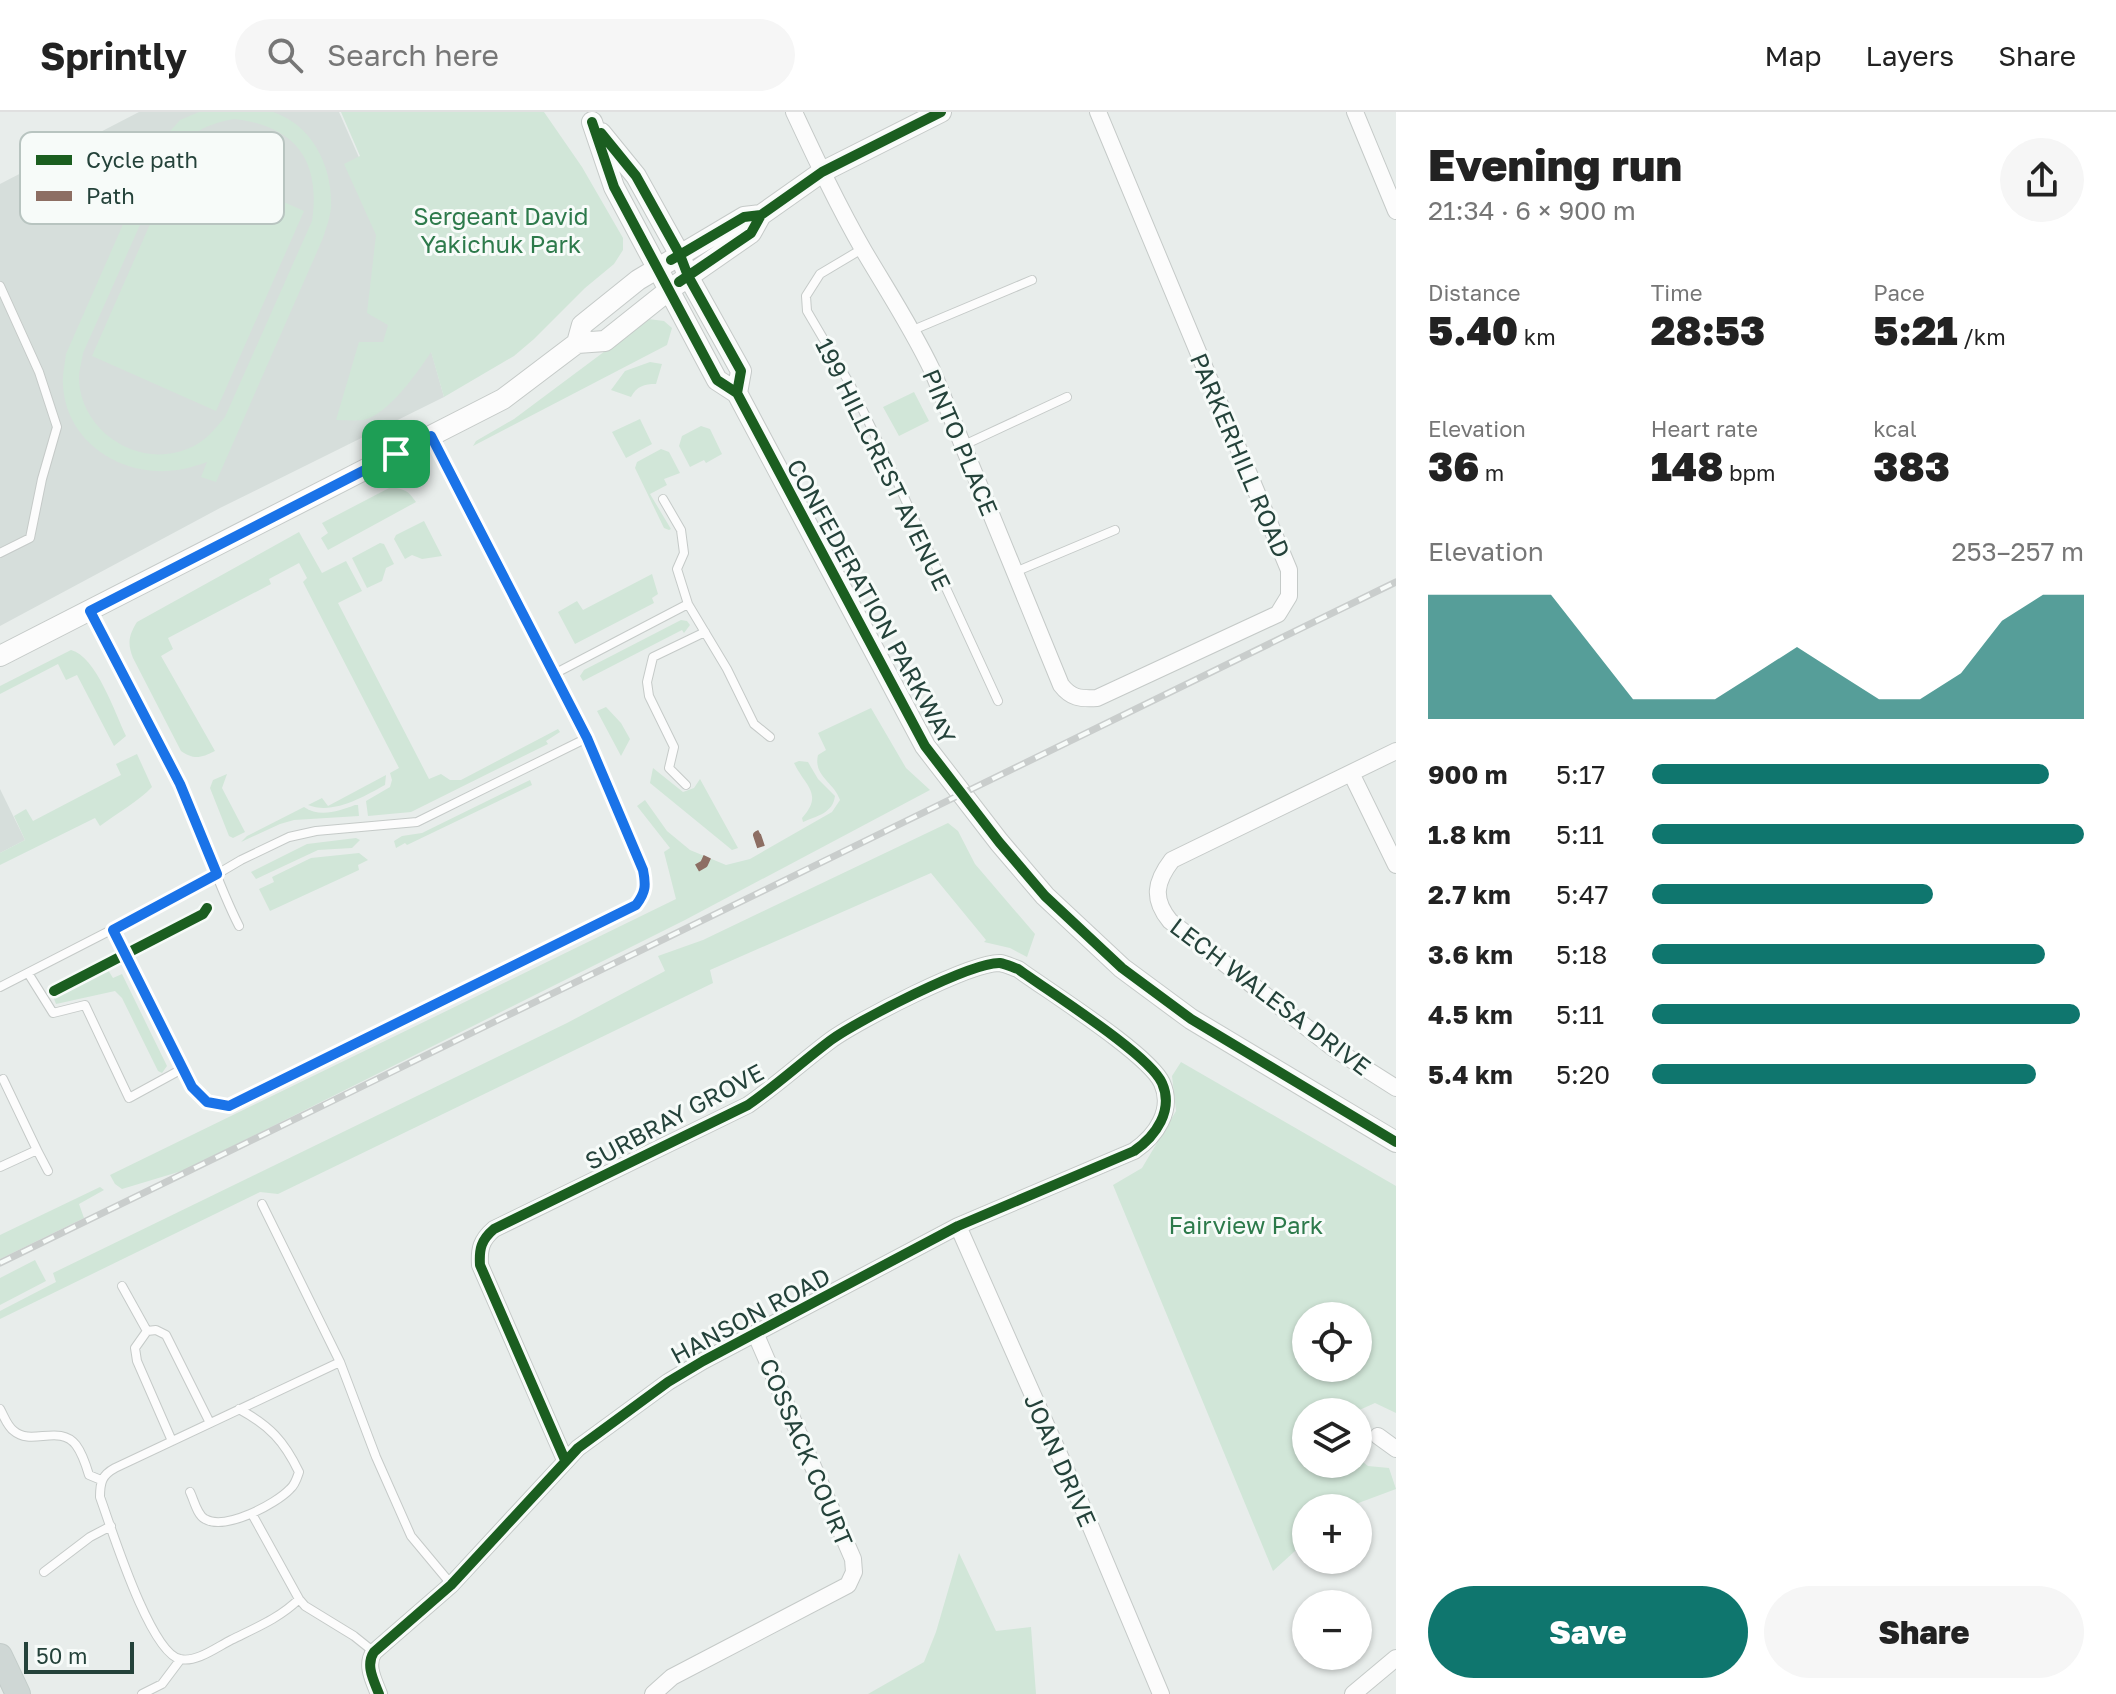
<!DOCTYPE html>
<meta charset="utf-8">
<style>
:root{--surface:#fff;--page:#f6f6f6;--text:#222;--muted:#767676;--line:#e0e0e0;--accent:#0f766e}
body{margin:0;font-family:"Golos Text",sans-serif;background:var(--page);color:var(--text);height:100vh;display:flex;flex-direction:column;font-size:30px;white-space:nowrap}
*{box-sizing:border-box;margin:0}
p{font-size:26px;color:var(--muted)}
.icon{flex:none;width:44px;height:44px;fill:none;stroke:currentColor;stroke-width:2;stroke-linecap:round;stroke-linejoin:round}
.map{position:relative;flex:1;overflow:hidden}
.details{display:flex;flex-direction:column;background:var(--surface);width:720px}
.details>*{flex:none}
.buttons{position:absolute;left:1292px;top:1190px;display:grid;gap:16px}
.buttons a{display:grid;place-items:center;width:80px;height:80px;border-radius:50%;background:var(--surface);box-shadow:0 2px 6px #0004;font-size:40px}
.scale{position:absolute;left:24px;bottom:20px;width:110px;box-sizing:border-box;padding-left:8px;border:4px solid #24423a;border-top:0;font-size:22px;line-height:28px;white-space:nowrap;color:#24423a;-webkit-text-stroke:6px #f7fbf9;paint-order:stroke}
.pin{position:absolute;display:grid;place-items:center;width:68px;height:68px;color:#fff;margin:-34px;border-radius:16px;box-shadow:0 4px 12px #0006}
.round{display:grid;place-items:center;flex:none;width:84px;height:84px;border-radius:42px;background:var(--page)}
.summary{display:flex;align-items:center;justify-content:space-between;height:136px;padding:0 32px}
h1{font-size:44px;font-weight:800;line-height:60px}
.figures{display:grid;grid-template-columns:repeat(3,1fr);gap:12px;height:136px;padding:8px 32px}
.figures div{display:grid;align-content:center}
.figures b{font-size:40px;font-weight:800}
.figures small{font-size:22px;font-weight:400}
.figures p{font-size:22px}
.chart{height:224px;padding:16px 32px}
.chart p{display:flex;justify-content:space-between}
.chart svg{width:100%;height:144px;margin-top:8px;fill:var(--accent);opacity:.7}
.primary-button{display:flex;gap:16px;margin-top:auto;padding:16px 32px}
.primary-button a{flex:1;height:92px;border-radius:48px;background:var(--accent);color:#fff;font-size:32px;font-weight:800;line-height:92px;text-align:center}
.primary-button a+a{background:var(--page);color:var(--text)}
ul{padding:0 32px;list-style:none;font-size:26px}
li{display:grid;grid-template-columns:128px 96px 1fr;align-items:center;height:60px}
li i{height:20px;border-radius:10px;background:var(--accent)}
header{display:flex;align-items:center;gap:48px;box-sizing:border-box;height:112px;padding:0 40px;background:var(--surface);border-bottom:2px solid var(--line)}
header strong{font-size:38px}
nav{display:flex;gap:44px;margin-inline-start:auto;font-size:28px}
.search{width:560px;height:72px;background:var(--page);display:flex;align-items:center;gap:20px;box-sizing:border-box;padding:0 28px;border-radius:44px;color:var(--muted);font-size:30px}
main{display:flex;flex:1;min-height:0}
.map>svg:first-child{display:block}
.built{fill:#d6dedb}
.green{fill:#d1e6d8;fill-rule:evenodd}
.lines{fill:none;stroke-linecap:round;stroke-linejoin:round}
.service-casing{stroke:#c5cac8;stroke-width:10}
.minor-casing{stroke:#c5cac8;stroke-width:18}
.tertiary-casing{stroke:#c5cac8;stroke-width:22}
.primary-casing{stroke:#c3ccc9;stroke-width:26}
.service{stroke:#fcfcfc;stroke-width:8}
.minor{stroke:#fcfcfc;stroke-width:16}
.tertiary{stroke:#fcfcfc;stroke-width:20}
.primary{stroke:#cfd7d5;stroke-width:24}
.rail-casing{stroke:#c9cdcc;stroke-width:7}
.rail{stroke:#f7fbf9;stroke-width:4;stroke-dasharray:12;stroke-linecap:butt}
.quiet{stroke:#8d6e63;stroke-width:8;stroke-dasharray:16 8;stroke-linecap:butt}
.cycleway-casing{stroke:#f7fbf9;stroke-width:15}
.cycleway{stroke:#1b5e20;stroke-width:10}
.route-casing{stroke:#fff;stroke-width:16}
.route{stroke:#1a73e8;stroke-width:10}
.labels{text-anchor:middle;dominant-baseline:central;stroke-width:6;stroke-linejoin:round;paint-order:stroke}
.park-label{font-size:24px;fill:#2d7a4b;stroke:#f7fbf9}
.street-label{font-size:24px;fill:#24423a;stroke:#f7fbf9}
.key{fill:#f7fbf9;stroke:#b8c4c0;stroke-width:2}
.key-label{font-size:22px;fill:#24423a}
</style>
<header>
<strong>Sprintly</strong>
<div class="search"><svg class="icon" aria-label="search" viewBox="0 0 24 24"><circle cx="10" cy="10" r="6"/><path d="M15 15l6 6"/></svg>Search here</div>
<nav><a>Map</a><a>Layers</a><a>Share</a></nav>
</header>
<main>
<div class="map">
<svg width="1396" height="1582" viewBox="0 0 1396 1582">
<rect width="100%" height="100%" fill="#e8edeb"/>
<!-- built -->
<path class="built" d="M 139,0 L 339,0 L 408,157 L 444,285 L 220,396 L 0,514 L 0,72 Z
M 0,677 L 25,728 L 0,741 Z"/>
<!-- green -->
<path class="green" d="M 199,0 L 273,0 C 313,13 333,56 331,96 C 330,106 326,116 323,126 L 216,370 L 201,365 L 207,350 C 198,353 187,357 177,358 C 123,366 66,331 63,273 C 62,263 65,252 66,242 L 158,33 L 180,8 ZM 234,7 C 295,14 321,48 312,109 L 225,305 C 214,318 204,331 187,337 C 138,357 80,319 79,266 C 79,258 82,249 83,241 L 171,43 C 190,21 206,12 234,7 Z
M 341,0 L 544,0 L 582,55 L 623,126 L 623,138 L 614,152 L 585,176 L 534,227 L 514,244 L 444,285 L 431,240 C 417,261 388,303 363,308 C 355,309 345,308 336,308 L 359,230 L 383,230 L 388,213 L 367,201 L 376,123 L 344,52 L 360,44 Z
M 180,44 L 304,99 L 216,299 L 92,244 Z
M 648,207 L 664,209 L 672,216 L 667,233 L 473,334 L 476,329 L 514,307 Z
M 650,250 L 662,252 L 656,272 C 644,272 637,274 631,285 L 611,278 L 625,259 Z
M 914,280 L 929,309 L 899,324 L 883,295 Z
M 640,307 L 652,332 L 626,346 L 612,320 Z
M 701,314 L 710,317 L 722,342 L 706,351 L 704,348 L 690,355 L 679,334 L 682,324 Z
M 661,337 L 669,340 L 680,361 L 664,367 L 667,373 L 650,382 L 671,417 L 669,418 L 664,416 L 635,356 L 637,350 Z
M 391,375 C 407,378 408,379 416,390 L 328,438 L 321,426 L 328,421 L 322,411 Z
M 424,409 L 442,444 L 422,447 L 412,443 L 405,447 L 394,427 L 396,423 Z
M 299,420 L 322,461 L 346,449 L 362,479 L 338,491 L 429,667 L 441,662 L 450,668 L 461,668 L 558,617 L 560,620 L 546,629 L 548,632 L 411,700 L 368,704 L 366,689 L 390,675 L 392,668 L 390,661 L 399,656 L 303,470 L 307,466 L 299,451 L 269,467 L 271,472 L 168,526 L 173,537 L 161,544 L 215,639 C 201,646 194,648 181,639 L 133,546 C 127,531 129,523 137,510 Z
M 380,431 L 384,432 L 394,452 L 386,456 L 382,469 L 367,476 L 352,446 Z
M 652,462 L 658,482 L 652,486 L 654,491 L 575,532 L 558,500 L 577,489 L 583,498 Z
M 681,508 L 687,509 L 690,513 L 684,521 L 682,518 L 583,569 L 580,564 L 584,558 Z
M 71,538 C 96,544 115,601 126,624 L 114,634 L 77,563 L 66,568 L 58,552 L 0,582 L 0,574 Z
M 606,595 L 621,611 L 630,627 L 621,644 L 597,599 Z
M 871,596 L 906,656 L 930,678 L 685,808 L 185,1058 L 122,1077 L 115,1072 L 110,1063 L 676,787 L 664,740 L 670,736 L 637,694 L 645,688 L 667,719 L 690,738 L 726,753 L 750,747 L 832,700 L 840,688 C 834,670 813,664 818,643 L 826,638 L 818,621 Z
M 137,642 L 152,675 C 139,689 116,702 100,714 L 95,706 L 0,753 L 0,741 L 25,728 L 14,704 L 26,697 L 33,709 L 121,663 L 116,652 Z
M 799,649 L 808,650 L 818,667 L 835,684 C 833,701 817,704 803,710 L 802,706 C 824,682 805,674 794,651 Z
M 653,656 L 683,680 L 694,676 L 700,667 L 738,736 L 732,738 L 650,671 Z
M 227,662 L 222,676 L 245,720 L 233,726 L 229,724 L 210,676 L 213,668 Z
M 386,663 L 385,673 C 363,685 333,703 308,693 L 322,686 L 328,694 Z
M 530,668 L 532,673 L 407,733 L 405,731 L 396,736 L 394,729 L 402,724 L 422,721 Z
M 355,693 L 358,693 L 359,704 L 294,708 L 280,712 L 241,730 L 247,724 L 304,695 C 320,706 339,699 355,693 Z
M 948,711 L 958,719 L 975,752 L 1035,822 L 1027,845 L 1010,836 L 984,830 L 986,828 L 931,761 L 710,858 L 713,871 L 278,1082 L 260,1080 L 0,1207 L 0,1199 L 56,1170 L 53,1161 L 567,911 L 665,859 L 658,844 L 703,828 Z
M 356,726 L 360,728 L 352,736 L 318,738 L 256,767 L 251,760 L 307,732 Z
M 359,741 L 368,748 L 358,753 L 359,758 L 270,799 L 259,777 L 274,770 L 272,765 L 311,746 Z
M 108,858 L 113,866 L 122,862 L 167,954 L 162,961 L 158,959 L 122,886 L 115,879 L 56,892 L 53,884 Z
M 1181,950 L 1396,1074 L 1396,1301 L 1375,1291 L 1355,1300 L 1306,1300 L 1306,1352 L 1358,1352 L 1358,1346 L 1368,1354 L 1389,1356 L 1396,1377 L 1345,1396 L 1306,1396 L 1306,1429 L 1273,1459 L 1113,1073 L 1142,1056 L 1176,999 L 1172,964 ZM 1358,1204 L 1358,1256 L 1306,1256 L 1306,1204 Z
M 100,1075 L 104,1078 L 79,1092 L 84,1106 L 0,1147 L 0,1123 Z
M 35,1148 L 46,1169 L 0,1193 L 0,1166 Z
M 959,1441 L 996,1519 L 1031,1515 L 1036,1582 L 868,1582 L 924,1550 L 936,1520 Z"/>
<g class="lines">
<defs>
<path id="service" d="M 862,137 L 820,162 L 806,184 L 807,199 L 851,274 L 888,350 L 998,589
M 0,174 L 39,260 L 57,315 L 42,367 L 30,426 L 0,441
M 913,218 L 1032,168
M 964,333 L 1067,285
M 663,387 L 681,418 L 684,441 L 677,457 L 688,492 L 727,557 L 754,612 L 770,625
M 1015,460 L 1115,418
M 91,500 C 121,557 153,615 180,674 C 202,720 216,769 239,814
M 554,562 L 688,492
M 686,673 L 669,656 L 674,635 L 649,584 L 647,570 L 653,545 L 705,520
M 113,818 L 192,975 L 207,990 L 229,994 L 636,793 C 646,780 646,773 643,758 L 587,626 L 431,325
M 28,861 L 53,901 L 85,893 L 129,986 L 182,957
M 0,875 L 197,774 L 241,748 L 289,725 L 316,719 L 417,710 L 587,626
M 37,1038 L 48,1059
M 0,1055 L 37,1038 L 3,967
M 262,1092 L 340,1250 L 376,1345 L 411,1424 L 451,1472
M 122,1174 L 147,1219
M 0,1297 C 4,1304 7,1314 14,1319 C 31,1334 60,1312 76,1333 C 82,1341 86,1353 89,1363 L 101,1368
M 172,1329 L 137,1249 L 135,1236 L 147,1219 L 156,1218 L 166,1223 L 210,1311
M 190,1380 C 194,1388 197,1403 205,1407 C 225,1419 276,1392 290,1377 C 295,1373 297,1366 299,1360 C 284,1329 270,1314 239,1297
M 252,1402 L 299,1487 L 305,1494 L 354,1524 L 374,1540
M 44,1460 L 90,1425 L 111,1414
M 299,1487 C 280,1506 255,1516 231,1528 C 217,1535 196,1551 180,1547 C 150,1541 111,1415 100,1385 C 100,1370 102,1363 115,1356 L 340,1250
M 142,1582 L 162,1572 L 180,1548"/>
<path id="minor" d="M 794,0 C 816,47 838,94 864,139 C 887,178 912,216 932,258 L 1061,573 C 1071,586 1080,587 1097,586 L 1278,502 L 1289,484 L 1289,458 L 1098,0
M 1355,0 L 1396,99
M 1396,639 L 1172,748 C 1155,770 1152,787 1170,809 L 1333,936 L 1396,976
M 1351,661 L 1396,753
M 958,1114 L 1082,1394 L 1161,1582
M 1378,1324 L 1396,1337
M 379,1582 C 374,1569 365,1553 374,1540 L 451,1473 L 578,1336 L 668,1270 L 703,1249 L 958,1114 L 1134,1039 C 1156,1024 1174,998 1162,971 C 1149,942 1048,879 1018,857 C 1012,855 1006,852 1000,851 C 971,850 857,909 831,928 C 803,949 777,973 748,993 L 494,1117 C 481,1128 479,1137 480,1153 L 565,1348
M 653,1582 L 672,1565 L 848,1473 L 854,1460 L 853,1447 L 756,1223
M 1353,1582 L 1396,1546"/>
<path id="tertiary" d="M 592,10 L 614,75 L 717,268 L 737,281 L 925,634 L 999,730 L 1045,784 L 1122,856 L 1191,907 L 1396,1030
M 601,21 L 636,64 L 680,143 L 688,164 L 741,259 L 737,281
M 577,231 L 605,229 L 669,178 L 751,121 L 761,103
M 0,544 L 503,287 L 577,231 L 582,213 L 638,168 L 744,105 L 761,103 L 822,60 L 941,0"/>
<path id="primary" d="M 0,1544 L 18,1582"/>
</defs>
<!-- service casing -->
<use href="#service" class="service-casing"/>
<!-- minor casing -->
<use href="#minor" class="minor-casing"/>
<!-- tertiary casing -->
<use href="#tertiary" class="tertiary-casing"/>
<!-- primary casing -->
<use href="#primary" class="primary-casing"/>
<!-- service -->
<use href="#service" class="service"/>
<!-- minor -->
<use href="#minor" class="minor"/>
<!-- tertiary -->
<use href="#tertiary" class="tertiary"/>
<!-- primary -->
<use href="#primary" class="primary"/>
<defs>
<path id="rail" d="M 0,1151 L 1396,470"/>
</defs>
<!-- rail casing -->
<use href="#rail" class="rail-casing"/>
<!-- rail -->
<use href="#rail" class="rail"/>
<!-- quiet -->
<path class="quiet" d="M 761,735 L 757,723 L 763,720
M 697,756 L 704,752 L 709,741"/>
<defs>
<path id="cycleway" d="M 592,10 L 614,75 L 717,268 L 737,281 L 925,634 L 999,730 L 1045,784 L 1122,856 L 1191,907 L 1396,1030
M 601,21 L 636,64 L 680,143 L 688,164 L 741,259 L 737,281
M 671,148 L 744,105 L 761,103 L 822,60 L 941,0
M 679,170 L 751,121 L 761,103
M 54,879 L 203,802 L 207,796
M 379,1582 C 374,1569 365,1553 374,1540 L 451,1473 L 578,1336 L 668,1270 L 703,1249 L 958,1114 L 1134,1039 C 1156,1024 1174,998 1162,971 C 1149,942 1048,879 1018,857 C 1012,855 1006,852 1000,851 C 971,850 857,909 831,928 C 803,949 777,973 748,993 L 494,1117 C 481,1128 479,1137 480,1153 L 565,1348"/>
</defs>
<!-- cycleway casing -->
<use href="#cycleway" class="cycleway-casing"/>
<!-- cycleway -->
<use href="#cycleway" class="cycleway"/>
</g>
<g class="lines">
<defs>
<path id="route" d="M 431,324 L 587,626 L 643,758 C 646,773 646,780 636,793 L 229,994 L 207,990 L 192,975 L 113,818 L 217,762 L 180,672 L 90,499 Z"/>
</defs>
<!-- route casing -->
<use href="#route" class="route-casing"/>
<!-- route -->
<use href="#route" class="route"/>
</g>
<g class="labels">
<!-- park labels -->
<g class="park-label">
<text x="501" y="103">Sergeant David<tspan x="501" dy="28">Yakichuk Park</tspan></text>
<text x="1246" y="1112">Fairview Park</text>
</g>
<!-- street labels -->
<g class="street-label">
<text transform="translate(961 330) rotate(67)">PINTO PLACE</text>
<text transform="translate(1241 343) rotate(67)">PARKERHILL ROAD</text>
<text transform="translate(884 352) rotate(64)">199 HILLCREST AVENUE</text>
<text transform="translate(872 489) rotate(61)">CONFEDERATION PARKWAY</text>
<text transform="translate(1271 884) rotate(37)">LECH WALESA DRIVE</text>
<text transform="translate(674 1004) rotate(-28)">SURBRAY GROVE</text>
<text transform="translate(750 1203) rotate(-28)">HANSON ROAD</text>
<text transform="translate(807 1340) rotate(67)">COSSACK COURT</text>
<text transform="translate(1061 1348) rotate(66)">JOAN DRIVE</text>
</g>
</g>
<!-- legend -->
<rect x="20" y="20" width="264" height="92" rx="12" class="key"/>
<rect x="36" y="43" width="36" height="10" fill="#1b5e20"/>
<rect x="36" y="79" width="36" height="10" fill="#8d6e63"/>
<g class="key-label">
<text x="86" y="56">Cycle path</text>
<text x="86" y="92">Path</text>
</g>
</svg>
<div class="buttons">
<a><svg class="icon" aria-label="locate" viewBox="0 0 24 24"><circle cx="12" cy="12" r="6"/><path d="M12 2v4M12 18v4M2 12h4M18 12h4"/></svg></a>
<a><svg class="icon" aria-label="layers" viewBox="0 0 24 24"><path d="M12 4l9 5-9 5-9-5zM3 14l9 5 9-5"/></svg></a>
<a>+</a>
<a>−</a>
</div>
<div class="scale">50 m</div>
<div class="pin" style="left:396px;top:342px;background:#1e9e55"><svg class="icon" aria-label="arrive" viewBox="0 0 24 24"><path d="M6 21V4h12l-3 4 3 4H6"/></svg></div>
</div>
<section class="details">
<div class="summary"><div><h1>Evening run</h1><p>21:34 · 6 × 900 m</p></div><a class="round"><svg class="icon" aria-label="share" viewBox="0 0 24 24"><path d="M12 15V3M7 8l5-5 5 5M5 13v7h14v-7"/></svg></a></div>
<div class="figures">
<div><p>Distance</p><b>5.40<small> km</small></b></div>
<div><p>Time</p><b>28:53</b></div>
<div><p>Pace</p><b>5:21<small> /km</small></b></div>
</div>
<div class="figures">
<div><p>Elevation</p><b>36<small> m</small></b></div>
<div><p>Heart rate</p><b>148<small> bpm</small></b></div>
<div><p>kcal</p><b>383</b></div>
</div>
<div class="chart"><p><span>Elevation</span>253–257 m</p>
<svg viewBox="0 0 160 44" preserveAspectRatio="none"><path d="M0 44V6L10 6L20 6L30 6L40 22L50 38L60 38L70 38L80 30L90 22L100 30L110 38L120 38L130 30L140 14L150 6L160 6V44z"/></svg>
</div>
<ul>
<li><b>900 m</b>5:17<i style="width:92%"></i></li>
<li><b>1.8 km</b>5:11<i style="width:100%"></i></li>
<li><b>2.7 km</b>5:47<i style="width:65%"></i></li>
<li><b>3.6 km</b>5:18<i style="width:91%"></i></li>
<li><b>4.5 km</b>5:11<i style="width:99%"></i></li>
<li><b>5.4 km</b>5:20<i style="width:89%"></i></li>
</ul>
<div class="primary-button"><a>Save</a><a>Share</a></div>
</section>
</main>
